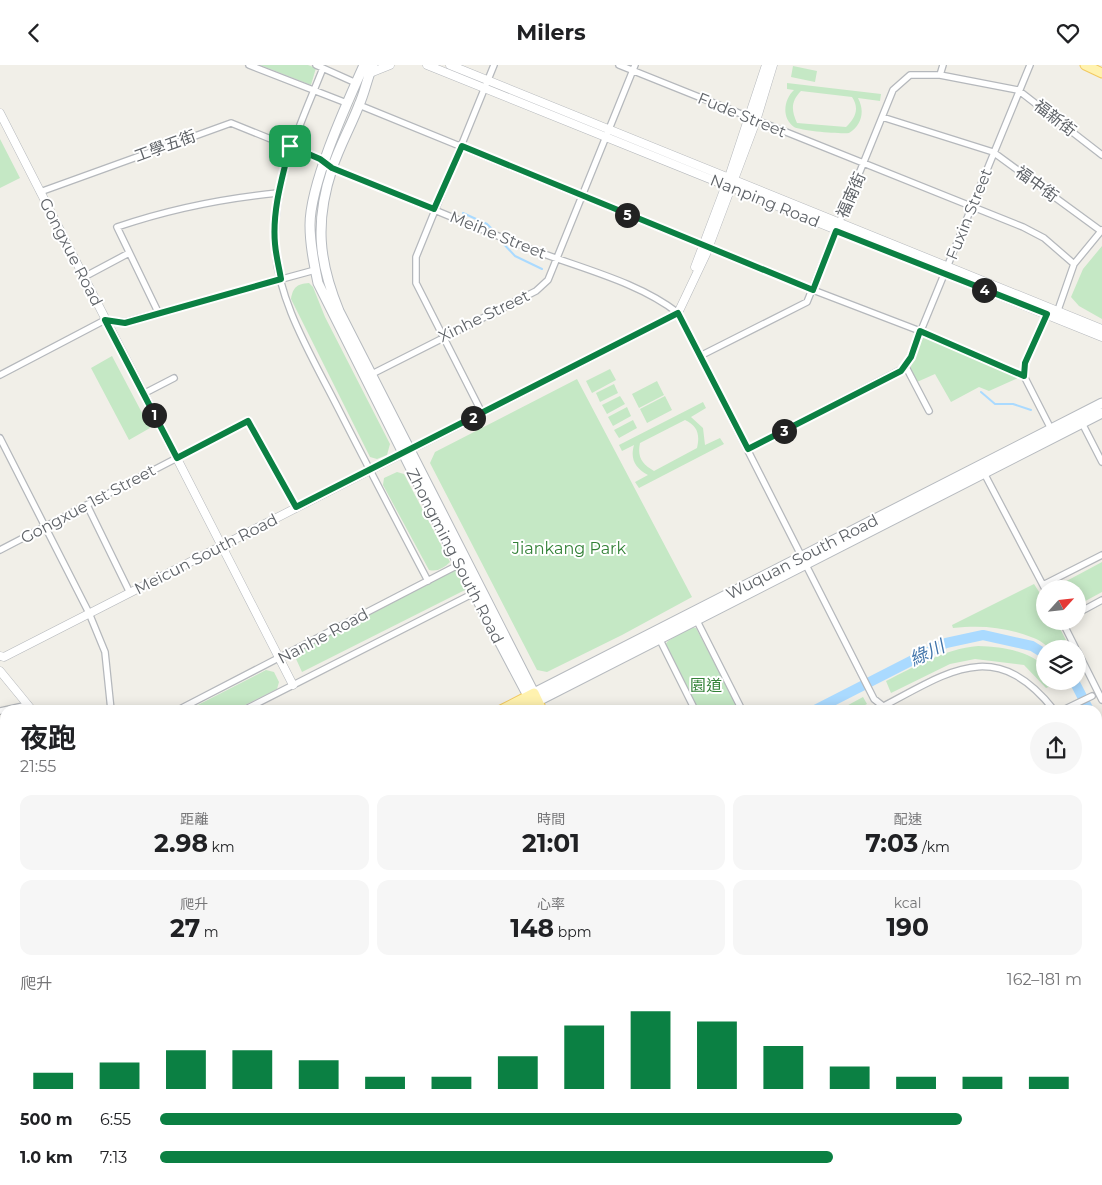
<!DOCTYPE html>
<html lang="zh-TW">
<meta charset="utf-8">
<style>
:root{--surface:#fff;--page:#f6f6f6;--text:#202124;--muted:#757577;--accent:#0b8043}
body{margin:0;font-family:Montserrat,"Noto Sans TC",sans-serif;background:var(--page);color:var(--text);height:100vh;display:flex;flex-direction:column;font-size:19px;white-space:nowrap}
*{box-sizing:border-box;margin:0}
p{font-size:16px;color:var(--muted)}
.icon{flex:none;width:28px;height:28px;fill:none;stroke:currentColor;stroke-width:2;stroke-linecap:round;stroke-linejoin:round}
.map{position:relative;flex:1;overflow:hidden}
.side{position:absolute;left:0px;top:640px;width:1102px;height:480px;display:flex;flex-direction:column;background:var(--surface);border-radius:15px 15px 0 0;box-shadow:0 2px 12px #0003}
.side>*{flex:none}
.needle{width:32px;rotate:63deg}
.controls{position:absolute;left:1036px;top:515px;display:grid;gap:10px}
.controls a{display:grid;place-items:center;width:50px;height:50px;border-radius:50%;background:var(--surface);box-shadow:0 2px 12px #0003;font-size:25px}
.pin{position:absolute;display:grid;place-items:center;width:42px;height:42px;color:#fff;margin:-21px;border-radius:10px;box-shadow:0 2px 8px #0006}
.km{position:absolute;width:25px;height:25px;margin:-12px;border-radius:50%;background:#222;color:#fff;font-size:14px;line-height:25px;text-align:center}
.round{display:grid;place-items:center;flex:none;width:52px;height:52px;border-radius:26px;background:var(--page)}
.overview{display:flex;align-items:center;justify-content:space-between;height:85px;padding:0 20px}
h1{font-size:28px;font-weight:700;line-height:38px}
.figures{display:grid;grid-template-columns:repeat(3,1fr);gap:8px;height:85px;padding:5px 20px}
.figures div{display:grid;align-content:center;border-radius:12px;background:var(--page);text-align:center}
.figures b{font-size:25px;font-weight:700}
.figures small{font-size:14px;font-weight:400}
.figures p{font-size:14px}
.chart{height:140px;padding:10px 20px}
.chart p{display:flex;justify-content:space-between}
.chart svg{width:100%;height:90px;margin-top:5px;stroke:var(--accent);stroke-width:6}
ul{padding:0 20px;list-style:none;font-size:16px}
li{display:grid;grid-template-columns:80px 60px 1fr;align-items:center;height:38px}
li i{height:12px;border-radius:6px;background:var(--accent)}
header{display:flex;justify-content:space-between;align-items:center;height:65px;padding:0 20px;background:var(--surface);font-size:22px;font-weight:700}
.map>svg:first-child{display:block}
.green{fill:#c5e8c5;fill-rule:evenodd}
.water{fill:#aadaff}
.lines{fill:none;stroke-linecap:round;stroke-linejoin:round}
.stream{stroke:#aadaff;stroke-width:2}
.river{stroke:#aadaff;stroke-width:10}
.primary-tunnel{stroke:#ccccc8;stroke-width:9;stroke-dasharray:9 4.5;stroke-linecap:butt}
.minor-casing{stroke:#b5b8bc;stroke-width:8}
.tertiary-casing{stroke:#b5b8bc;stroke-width:9}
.secondary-casing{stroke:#b6babf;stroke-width:11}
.primary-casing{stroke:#f2c960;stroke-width:11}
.minor{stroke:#fff;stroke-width:5.5}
.tertiary{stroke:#fff;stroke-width:8}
.secondary{stroke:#fff;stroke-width:9}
.primary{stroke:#fff2af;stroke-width:9}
.route-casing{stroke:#fff;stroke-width:10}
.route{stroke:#0b8043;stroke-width:6}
.labels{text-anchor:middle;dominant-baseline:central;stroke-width:4;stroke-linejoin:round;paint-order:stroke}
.street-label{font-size:16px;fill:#5f6368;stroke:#fff}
.park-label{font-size:16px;fill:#348238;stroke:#fff}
.water-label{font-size:18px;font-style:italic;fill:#4174aa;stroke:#fff}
</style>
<header><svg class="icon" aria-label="back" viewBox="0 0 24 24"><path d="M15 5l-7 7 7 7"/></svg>Milers<svg class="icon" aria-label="heart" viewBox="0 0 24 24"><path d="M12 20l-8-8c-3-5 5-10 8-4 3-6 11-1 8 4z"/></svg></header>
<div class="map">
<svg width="1102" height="1120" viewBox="0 0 1102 1120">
<rect width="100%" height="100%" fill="#f1efe8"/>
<!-- green -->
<path class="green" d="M 260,0 L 308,0 L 316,3 L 311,20 Z
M 793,1 L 817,6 L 815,17 L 791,12 Z
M 787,18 L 881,29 L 880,36 L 858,33 C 865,46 862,60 849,68 C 840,69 802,66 794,62 C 781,53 784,34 794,25 L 787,24 ZM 801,26 L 852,32 C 860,44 855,53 846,62 L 797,58 C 791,45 791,36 801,26 Z
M 0,74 L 20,113 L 0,123 Z
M 1102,181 L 1102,254 L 1079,241 L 1071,232 L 1083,204 Z
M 309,218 L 313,222 L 325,252 L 390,379 L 387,390 L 377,394 L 370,392 L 291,234 C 293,222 297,219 309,218 Z
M 922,269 L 1020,312 L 989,326 L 979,322 L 951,337 L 935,309 L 917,317 L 910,304 Z
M 112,291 L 150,363 L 129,375 L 91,303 Z
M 610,304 L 616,315 L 592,328 L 586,316 Z
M 577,314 L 692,532 L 622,570 L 547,607 L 537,605 L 430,398 L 435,387 Z
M 657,316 L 664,330 L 639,343 L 632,329 Z
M 614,319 L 618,328 L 600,337 L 596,328 Z
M 620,331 L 625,339 L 607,349 L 602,340 Z
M 665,331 L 672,345 L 647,358 L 640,344 Z
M 703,337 L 706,343 L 691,352 L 703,363 L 705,380 L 720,373 L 724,379 L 639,423 L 635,417 L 648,410 C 635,403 630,394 634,380 L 622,386 L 619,380 ZM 685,355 C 698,361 700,370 697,383 L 654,406 C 642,399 637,392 640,378 Z
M 627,342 L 631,351 L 613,361 L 608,352 Z
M 633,355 L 637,363 L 619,373 L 614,365 Z
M 397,407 L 404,409 L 450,497 C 444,503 437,507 429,505 L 383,420 L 384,413 Z
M 1102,497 L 1102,527 L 1078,540 L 1078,524 L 1057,524 L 1059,520 Z
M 456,504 L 467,524 L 302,607 L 292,585 Z
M 1034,519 L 1045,536 L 1045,556 L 1056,556 L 1066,575 L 1063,576 L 1063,584 C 1043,584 1047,577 1031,572 C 1005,562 981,560 953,563 L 952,560 Z
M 691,562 L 696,563 L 739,645 L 699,645 L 665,580 L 668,576 Z
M 978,581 C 1003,582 1025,585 1045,601 L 1045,616 L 1058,618 L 1046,623 L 1024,600 L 975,594 L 950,599 L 891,628 L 886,616 C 916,601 944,584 978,581 Z
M 266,605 L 274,607 L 279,617 L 277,624 L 235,645 L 188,645 Z
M 863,632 L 867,639 L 856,645 L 839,645 Z
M 54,1115 L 88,1115 L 91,1120 L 49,1120 Z
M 519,1115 L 628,1115 L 632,1120 L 524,1120 Z"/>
<!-- water -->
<path class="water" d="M 16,1115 L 37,1115 L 32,1120 L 11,1120 Z
M 554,1115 L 582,1115 L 588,1120 L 562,1120 Z"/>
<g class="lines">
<!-- stream -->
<path class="stream" d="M 463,148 L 487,159 L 496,168
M 499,174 L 515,191 L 542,204
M 981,327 L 995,339 L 1013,339 L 1031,345"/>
<!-- river -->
<path class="river" d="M 1074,616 L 1089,645
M 815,645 L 946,578 L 983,570 L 1032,581 L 1045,589
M 1098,662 L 1102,671"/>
<!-- primary-tunnel -->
<path class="primary-tunnel" d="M 773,1115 L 775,1120
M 787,1115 L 790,1120"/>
<defs>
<path id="minor" d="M 249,0 L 344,37 L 347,40
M 316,0 L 356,18
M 619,0 L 1023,162 L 1044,173 L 1074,199
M 323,3 C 300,61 274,112 275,176 C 275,233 314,295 339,345 C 368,402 398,459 428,516
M 940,10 L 943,0
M 359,40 L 813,225 L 920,266 L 1024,311 L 1051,364
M 882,52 L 993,87 L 1101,166
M 40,127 L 231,58 L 320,94 L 332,103 C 400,130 468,160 536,186 C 583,204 638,217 678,248 L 874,634 L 888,645
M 84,212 L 129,188
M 159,249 L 117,162 C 167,145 226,133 278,128
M 700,291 L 807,237 L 893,25 L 910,10 L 940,10 L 1018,25 L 1102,90
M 906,302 L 929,346
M 372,309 L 536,226 L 548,215 L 635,0
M 0,310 L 105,255 L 125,257 L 315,205
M 1024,311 L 1025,298 L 1047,249 L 1058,245 L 1074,199 L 1102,165
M 143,329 L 174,313
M 482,348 L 416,218 L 416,192 L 494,0
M 1082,358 L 1102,397
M 0,373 L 89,548 L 105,587 L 111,645
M 748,384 L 906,302 L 1030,0
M 984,408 L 1045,524
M 87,440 L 130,528
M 0,485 L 248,356 L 296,442
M 1043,520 L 1102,490
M 1078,548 L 1102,535
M 696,554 L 742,645
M 1062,556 L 1076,584
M 658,571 L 695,645
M 1078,587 L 1102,635
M 178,645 L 462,498
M 244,645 L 476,527
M 876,645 C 945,610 993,568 1054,645
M 1063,645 L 1092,631
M 0,646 L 28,640
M 0,684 L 5,692
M 1098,724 L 1102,732
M 0,745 L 5,744
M 0,826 L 5,824
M 1098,831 L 1102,829
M 0,891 L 5,899
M 0,955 L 5,953
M 1098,990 L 1102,988
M 0,1097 L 5,1095
M 1098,1107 L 1102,1104
M 110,1115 L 113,1120
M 187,1115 L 190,1120
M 262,1115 L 265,1120
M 336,1115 L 338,1120
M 418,1115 L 421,1120
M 514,1115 L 519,1120
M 895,1115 L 898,1120
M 904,1115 L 906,1120
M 1020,1115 L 1023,1120
M 1027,1115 L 1030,1120
M 388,1120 L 396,1115
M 401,1120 L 409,1115
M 846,1120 L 856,1115
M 1071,1120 L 1081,1115"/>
<path id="tertiary" d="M 427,0 L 1102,272
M 450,0 L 1102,264
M 370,8 L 390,0
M 0,48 L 293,620
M 695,202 L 729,112 L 766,0
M 678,248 L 706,189 L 756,56 L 773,0
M 0,591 L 4,592 L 678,248
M 0,606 L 32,645"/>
<path id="secondary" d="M 364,0 C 346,40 310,119 310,160 C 310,180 314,199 318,218 L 459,500 L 528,631
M 373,0 C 367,13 365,27 359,40 C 351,61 339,82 332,104 C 315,156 318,195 339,246 L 534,628 L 1102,338
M 538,636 L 1102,348"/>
<path id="primary" d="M 1085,0 L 1102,8
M 501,645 L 534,628 L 542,645
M 518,645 L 538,636
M 0,903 L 5,900
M 0,914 L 5,912"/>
</defs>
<!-- minor casing -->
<use href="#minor" class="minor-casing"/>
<!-- tertiary casing -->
<use href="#tertiary" class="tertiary-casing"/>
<!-- secondary casing -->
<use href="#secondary" class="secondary-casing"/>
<!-- primary casing -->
<use href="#primary" class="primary-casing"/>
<!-- minor -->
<use href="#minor" class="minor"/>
<!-- tertiary -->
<use href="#tertiary" class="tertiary"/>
<!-- secondary -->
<use href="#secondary" class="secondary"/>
<!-- primary -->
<use href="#primary" class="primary"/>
</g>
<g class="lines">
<defs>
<path id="route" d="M 290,81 L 320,94 L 332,103 L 434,144 L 462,81 L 813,225 L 836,166 L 1047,249 L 1025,298 L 1024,311 L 920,266 L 911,292 L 901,306 L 748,384 L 678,248 L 296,442 L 248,356 L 177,393 L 105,255 L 125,258 L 281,214 C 279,202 276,191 275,179 C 272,146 282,113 290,81 Z"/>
</defs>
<!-- route casing -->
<use href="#route" class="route-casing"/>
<!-- route -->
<use href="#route" class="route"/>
</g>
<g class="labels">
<!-- street labels -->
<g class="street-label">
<text transform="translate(742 50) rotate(22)">Fude Street</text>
<text transform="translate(1055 53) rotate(38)">福新街</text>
<text transform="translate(165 81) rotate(-20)">工學五街</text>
<text transform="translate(1037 119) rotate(36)">福中街</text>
<text transform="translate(851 130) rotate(-66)">福南街</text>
<text transform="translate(765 136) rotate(22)">Nanping Road</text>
<text transform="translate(969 149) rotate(-68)">Fuxin Street</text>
<text transform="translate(498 170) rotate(22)">Meihe Street</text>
<text transform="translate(71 187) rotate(63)">Gongxue Road</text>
<text transform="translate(484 251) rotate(-26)">Xinhe Street</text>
<text transform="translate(88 439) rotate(-28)">Gongxue 1st Street</text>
<text transform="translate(206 489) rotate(-27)">Meicun South Road</text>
<text transform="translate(455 491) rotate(63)">Zhongming South Road</text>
<text transform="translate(802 492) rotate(-27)">Wuquan South Road</text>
<text transform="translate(323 571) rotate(-28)">Nanhe Road</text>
</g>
<!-- park labels -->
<g class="park-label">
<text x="569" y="483">Jiankang Park</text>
<text x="706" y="620">園道</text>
</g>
<!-- water labels -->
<g class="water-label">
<text transform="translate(927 588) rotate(-26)">綠川</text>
</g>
</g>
</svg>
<div class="controls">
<a><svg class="needle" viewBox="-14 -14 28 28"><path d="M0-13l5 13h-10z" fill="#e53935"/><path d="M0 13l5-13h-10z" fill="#757577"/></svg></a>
<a><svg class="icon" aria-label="layers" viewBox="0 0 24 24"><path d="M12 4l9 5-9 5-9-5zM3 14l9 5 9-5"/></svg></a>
</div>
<div class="pin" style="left:290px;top:81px;background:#1e9e55"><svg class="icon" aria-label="arrive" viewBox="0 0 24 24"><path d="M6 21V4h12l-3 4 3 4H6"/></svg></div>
<b class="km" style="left:154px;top:350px">1</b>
<b class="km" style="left:473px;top:353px">2</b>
<b class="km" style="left:784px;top:366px">3</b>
<b class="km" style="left:984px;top:225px">4</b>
<b class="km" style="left:627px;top:150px">5</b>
<section class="side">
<div class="overview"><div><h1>夜跑</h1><p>21:55</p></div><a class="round"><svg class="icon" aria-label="share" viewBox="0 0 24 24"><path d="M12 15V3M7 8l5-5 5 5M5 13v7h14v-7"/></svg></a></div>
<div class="figures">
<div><p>距離</p><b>2.98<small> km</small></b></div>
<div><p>時間</p><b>21:01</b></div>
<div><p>配速</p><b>7:03<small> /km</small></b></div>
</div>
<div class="figures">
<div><p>爬升</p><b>27<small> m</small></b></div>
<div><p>心率</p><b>148<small> bpm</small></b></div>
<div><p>kcal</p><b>190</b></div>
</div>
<div class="chart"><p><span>爬升</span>162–181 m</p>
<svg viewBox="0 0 160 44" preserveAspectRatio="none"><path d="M5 44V36M15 44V31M25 44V25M35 44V25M45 44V30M55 44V38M65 44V38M75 44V28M85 44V13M95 44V6M105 44V11M115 44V23M125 44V33M135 44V38M145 44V38M155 44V38"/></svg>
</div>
<ul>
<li><b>500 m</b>6:55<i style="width:87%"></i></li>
<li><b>1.0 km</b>7:13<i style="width:73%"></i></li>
</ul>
</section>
</div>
